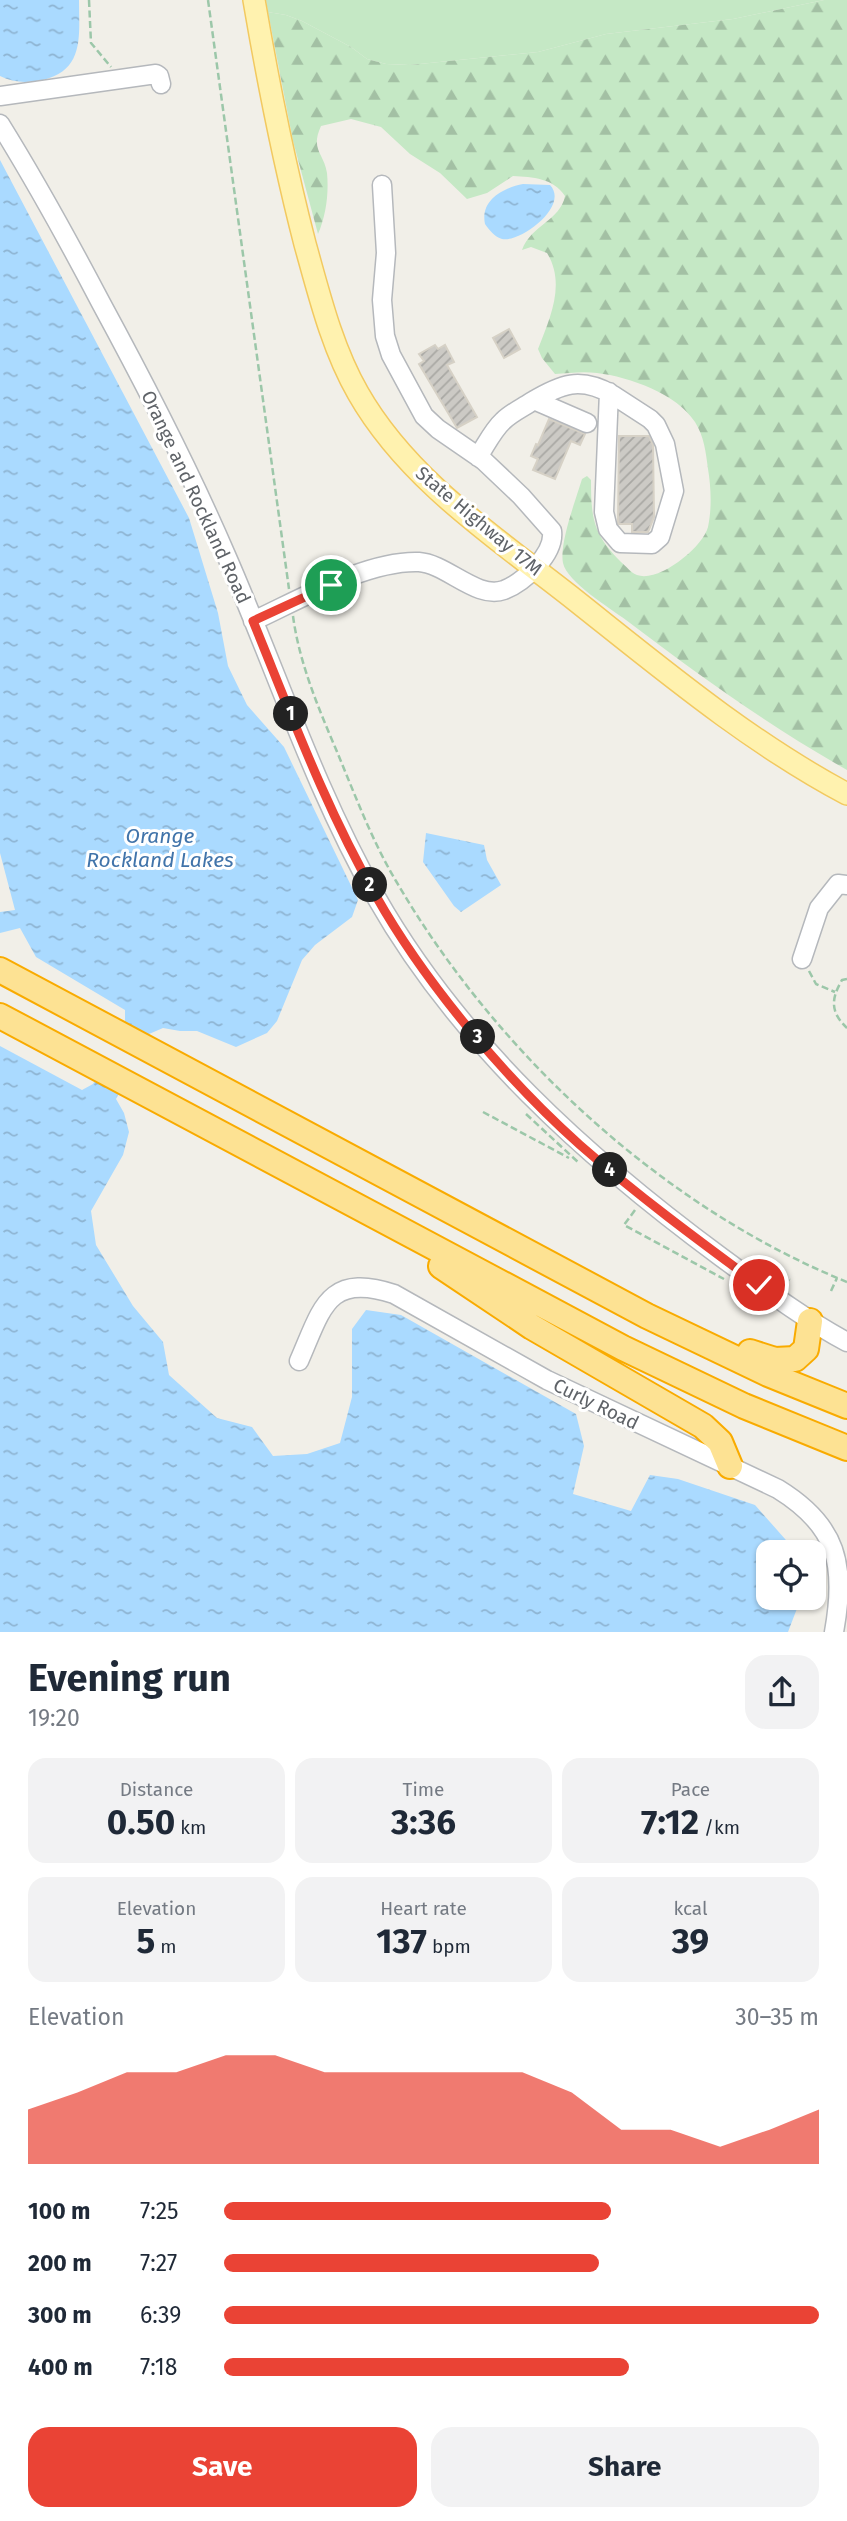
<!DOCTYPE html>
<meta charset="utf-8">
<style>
:root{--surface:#fff;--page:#f2f2f3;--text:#1f2937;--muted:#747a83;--accent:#ea4335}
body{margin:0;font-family:"Fira Sans",sans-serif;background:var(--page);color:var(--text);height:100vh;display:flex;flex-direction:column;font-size:26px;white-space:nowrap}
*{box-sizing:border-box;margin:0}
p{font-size:23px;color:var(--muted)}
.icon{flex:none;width:38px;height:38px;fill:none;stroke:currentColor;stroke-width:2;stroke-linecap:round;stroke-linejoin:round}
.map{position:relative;height:1632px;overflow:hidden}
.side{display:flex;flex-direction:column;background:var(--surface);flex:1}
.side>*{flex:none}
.controls{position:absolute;left:756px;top:1540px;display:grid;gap:14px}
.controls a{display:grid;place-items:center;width:70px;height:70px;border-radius:14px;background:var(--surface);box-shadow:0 2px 5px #0004;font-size:35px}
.pin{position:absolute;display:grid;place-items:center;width:60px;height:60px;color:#fff;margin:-30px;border:4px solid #fff;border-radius:50%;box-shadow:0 2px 7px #0007}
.km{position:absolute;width:35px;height:35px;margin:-18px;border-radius:50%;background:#222;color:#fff;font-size:19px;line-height:35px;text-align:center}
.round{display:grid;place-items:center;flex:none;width:74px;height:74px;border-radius:21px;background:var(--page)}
.head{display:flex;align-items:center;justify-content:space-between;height:119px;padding:0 28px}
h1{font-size:38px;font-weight:700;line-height:52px}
.figures{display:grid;grid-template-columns:repeat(3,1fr);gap:10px;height:119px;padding:7px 28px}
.figures div{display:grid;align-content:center;border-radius:18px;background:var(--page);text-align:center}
.figures b{font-size:35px;font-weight:700}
.figures small{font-size:19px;font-weight:400}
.figures p{font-size:19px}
.chart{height:196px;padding:14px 28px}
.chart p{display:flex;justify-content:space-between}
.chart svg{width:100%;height:126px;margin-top:7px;fill:var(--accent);opacity:.7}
.button{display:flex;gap:14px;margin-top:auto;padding:14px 28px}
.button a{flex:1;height:80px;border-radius:21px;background:var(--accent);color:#fff;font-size:28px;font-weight:700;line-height:80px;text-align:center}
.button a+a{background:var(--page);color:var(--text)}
ul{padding:0 28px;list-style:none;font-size:23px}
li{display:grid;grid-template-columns:112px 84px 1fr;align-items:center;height:52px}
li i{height:18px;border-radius:9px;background:var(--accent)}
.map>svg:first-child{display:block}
.grass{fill:#c5e8c5}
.forest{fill:url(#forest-firs)}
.water{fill:url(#water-ripples)}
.pier{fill:#f1efe8}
.building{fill:url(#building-hatch);stroke:#d6d1c6;stroke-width:2}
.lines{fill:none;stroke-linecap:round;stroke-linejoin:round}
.minor-casing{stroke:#b5b8bc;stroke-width:21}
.major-casing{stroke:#f2c960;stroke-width:24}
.highway-casing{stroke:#f9ab00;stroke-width:28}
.path{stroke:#9cc7a9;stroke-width:2.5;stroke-dasharray:7 3.5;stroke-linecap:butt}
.minor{stroke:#fff;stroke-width:18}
.major{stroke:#fff2af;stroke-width:21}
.highway{stroke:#fde293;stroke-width:24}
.route-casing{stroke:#fff;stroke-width:14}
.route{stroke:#ea4335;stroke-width:9}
.labels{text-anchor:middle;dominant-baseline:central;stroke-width:6;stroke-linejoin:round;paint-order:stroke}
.street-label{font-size:19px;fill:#5f6368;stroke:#fff}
.water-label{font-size:21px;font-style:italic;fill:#4174aa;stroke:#fff}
</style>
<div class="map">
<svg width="847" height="1632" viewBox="0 0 847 1632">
<defs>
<pattern id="forest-firs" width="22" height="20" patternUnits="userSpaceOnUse" patternTransform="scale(1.75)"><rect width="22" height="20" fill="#c5e8c5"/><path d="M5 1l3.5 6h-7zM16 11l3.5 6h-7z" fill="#a3c0a4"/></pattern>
<pattern id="water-ripples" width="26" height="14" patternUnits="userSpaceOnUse" patternTransform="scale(1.75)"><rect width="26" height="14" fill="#aadaff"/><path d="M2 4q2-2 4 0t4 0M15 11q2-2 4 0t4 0" fill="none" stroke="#8eb4d2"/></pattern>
<pattern id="building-hatch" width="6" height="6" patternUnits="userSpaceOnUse" patternTransform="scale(1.75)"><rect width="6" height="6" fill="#cccac5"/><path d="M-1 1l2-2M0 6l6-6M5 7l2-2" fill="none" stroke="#a9a8a4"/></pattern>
</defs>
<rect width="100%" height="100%" fill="#f1efe8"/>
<!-- grass -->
<path class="grass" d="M 266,0 L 824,0 L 733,19 L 606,34 L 538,52 L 410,65 L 386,64 L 367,59 L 351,47 L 302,21 L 286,15 L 268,12 Z"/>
<!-- forest -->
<path class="forest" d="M 824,0 L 847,0 L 847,770 C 769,726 697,674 626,620 C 610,608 567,582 563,563 C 559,544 576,499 582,479 L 587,476 L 591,480 C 591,518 593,534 621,562 C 626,566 631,573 637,575 C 659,583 703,547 708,527 C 712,508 711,487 708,469 C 706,453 704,436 695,422 C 677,394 630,377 597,373 C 583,371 569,373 555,374 L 542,358 L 538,349 C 550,318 566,284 547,253 L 531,247 L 522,250 C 531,225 560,221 565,196 C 553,178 533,177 513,176 L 487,193 L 467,199 L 440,173 L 410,154 L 381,127 L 351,119 L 321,126 C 310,150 324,153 327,173 C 329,193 326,216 318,234 L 293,141 L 268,12 L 286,15 L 302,21 L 351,47 L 367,59 L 386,64 L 410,65 L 538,52 L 606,34 L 733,19 Z"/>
<!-- water -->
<path class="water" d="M 0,0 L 79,0 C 79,35 85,70 43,80 C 27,83 14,83 0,76 Z
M 0,160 L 189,518 L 218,613 L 228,666 L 247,705 L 284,747 L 358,900 L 352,917 L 315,945 L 302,960 L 277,1021 L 267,1033 L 236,1047 L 197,1031 L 180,1031 L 163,1028 L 149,1034 L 116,1099 L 124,1113 L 129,1132 L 123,1155 L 91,1211 L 96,1245 L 133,1306 L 163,1342 L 169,1375 L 217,1418 L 252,1427 L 273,1456 L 307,1454 L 340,1443 L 352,1397 L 352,1329 L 366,1310 L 401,1315 L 576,1414 L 584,1446 L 573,1494 L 631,1511 L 650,1475 L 678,1479 L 755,1505 L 793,1548 L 794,1552 L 768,1552 L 768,1598 L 801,1598 L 788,1632 L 0,1632 L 0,1046 L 82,1090 L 93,1084 L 111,1053 L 125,1021 L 125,1010 L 36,957 L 20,928 L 0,933 L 0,912 L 15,910 L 0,853 Z
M 523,184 L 550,185 C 570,206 520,243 502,239 C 495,237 489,230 485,224 C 480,200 503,188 523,184 Z
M 426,833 L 484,845 L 487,860 L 501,885 L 461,912 L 454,906 L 423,862 Z"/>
<!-- pier -->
<path class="pier" d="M 121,1021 L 142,1055 L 130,1076 L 92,1079 Z"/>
<!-- building -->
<path class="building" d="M 509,329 L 520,349 L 504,358 L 493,338 Z
M 435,345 L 438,349 L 445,345 L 454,362 L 447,365 L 477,417 L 457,428 L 419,364 L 424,361 L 419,354 Z
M 549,419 L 585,434 L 580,445 L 571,441 L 555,479 L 533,470 L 538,459 L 531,456 L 536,444 L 538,445 Z
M 619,436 L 649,436 L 653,445 L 654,517 L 648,532 L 632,532 L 632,524 L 618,524 Z"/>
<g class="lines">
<defs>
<path id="minor" d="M 0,96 L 156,74 L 159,76 L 161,84
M 0,124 C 36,182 69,242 101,303 C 146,386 189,469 226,555 C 276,669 314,788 376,897 C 459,1043 587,1158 721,1257 C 762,1287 802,1318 847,1342
M 534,400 L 587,423
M 478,457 C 486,445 493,430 503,421 C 511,413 522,408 531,402 C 561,384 580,376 613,395 L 650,419 L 656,425 L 665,444 L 674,491 L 660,537 L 652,544 L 620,543 L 608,529 L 604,512 L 609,392
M 253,621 C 299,600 367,560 419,562 C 447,564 477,600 504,590 C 524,582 555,554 552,531 L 521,496 L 483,460 L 438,429 L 424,416 L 391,355 L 385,336 L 382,300 L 386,253 L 382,185
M 802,959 L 819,908 L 838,884 L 847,885
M 299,1361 C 322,1309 327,1272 394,1294 L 547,1380 L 778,1489 C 838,1526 846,1565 834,1632"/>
<path id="major" d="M 254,0 C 268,82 284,163 305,244 C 319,294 332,348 358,393 C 408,481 498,539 575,600 C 662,669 749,742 847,794"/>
<path id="highway" d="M 0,970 L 647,1316 L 768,1374 L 847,1406
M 0,1016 L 623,1348 L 744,1406 L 847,1448
M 441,1266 L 532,1327 L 703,1426 L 720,1442 L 730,1466
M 750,1352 L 775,1360 L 795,1359 L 806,1349 L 810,1321"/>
</defs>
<!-- minor casing -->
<use href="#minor" class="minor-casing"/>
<!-- major casing -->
<use href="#major" class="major-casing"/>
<!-- highway casing -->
<use href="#highway" class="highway-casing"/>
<!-- path -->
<path class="path" d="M 89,0 L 91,43 L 111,67
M 208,0 L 289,589
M 293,616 C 299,661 317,705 335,747 C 354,792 371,839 396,881 C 496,1053 662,1207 847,1282
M 809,971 L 816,984 L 835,992
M 847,979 L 842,980 C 831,999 830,1012 847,1028
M 483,1112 L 569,1158
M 526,1114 L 579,1163
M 635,1210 L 624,1225 L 724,1279
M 770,1274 L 773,1273 L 790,1280
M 831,1291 L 837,1278"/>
<!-- minor -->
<use href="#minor" class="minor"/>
<!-- major -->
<use href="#major" class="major"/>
<!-- highway -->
<use href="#highway" class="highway"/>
</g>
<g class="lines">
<defs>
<path id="route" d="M 331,585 L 253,621 C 291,714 326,809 376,896 C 425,983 506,1079 580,1145 C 637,1195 698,1240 759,1285"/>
</defs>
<!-- route casing -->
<use href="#route" class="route-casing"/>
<!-- route -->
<use href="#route" class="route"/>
</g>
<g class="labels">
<!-- street labels -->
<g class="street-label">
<text transform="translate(196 497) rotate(65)">Orange and Rockland Road</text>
<text transform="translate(479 521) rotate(40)">State Highway 17M</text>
<text transform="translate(596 1404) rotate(26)">Curly Road</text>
</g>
<!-- water labels -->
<g class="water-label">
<text x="160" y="836">Orange<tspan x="160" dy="24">Rockland Lakes</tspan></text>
</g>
</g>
</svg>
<div class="controls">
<a><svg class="icon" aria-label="locate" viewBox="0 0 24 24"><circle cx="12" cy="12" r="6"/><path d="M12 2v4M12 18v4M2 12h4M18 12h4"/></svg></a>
</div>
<div class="pin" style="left:331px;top:585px;background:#1e9e55"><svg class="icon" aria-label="arrive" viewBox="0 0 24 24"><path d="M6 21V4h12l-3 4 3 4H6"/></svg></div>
<div class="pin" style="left:759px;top:1285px;background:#d93025"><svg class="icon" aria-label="check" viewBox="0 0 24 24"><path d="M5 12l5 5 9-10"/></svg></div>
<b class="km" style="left:291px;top:714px">1</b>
<b class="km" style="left:370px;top:885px">2</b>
<b class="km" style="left:478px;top:1037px">3</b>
<b class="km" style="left:610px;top:1170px">4</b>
</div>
<section class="side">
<div class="head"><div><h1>Evening run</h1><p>19:20</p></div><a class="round"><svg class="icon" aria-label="share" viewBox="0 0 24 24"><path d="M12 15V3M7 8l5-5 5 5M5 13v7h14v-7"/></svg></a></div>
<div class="figures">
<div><p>Distance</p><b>0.50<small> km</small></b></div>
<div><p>Time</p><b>3:36</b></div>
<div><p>Pace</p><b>7:12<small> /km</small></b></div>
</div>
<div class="figures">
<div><p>Elevation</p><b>5<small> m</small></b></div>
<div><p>Heart rate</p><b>137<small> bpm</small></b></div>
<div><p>kcal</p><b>39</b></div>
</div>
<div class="chart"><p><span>Elevation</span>30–35 m</p>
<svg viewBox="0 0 160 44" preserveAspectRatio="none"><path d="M0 44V25L10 19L20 12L30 12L40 6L50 6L60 12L70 12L80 12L90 12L100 12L110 19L120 32L130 32L140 38L150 32L160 25V44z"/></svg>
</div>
<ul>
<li><b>100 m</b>7:25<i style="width:65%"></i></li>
<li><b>200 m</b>7:27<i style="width:63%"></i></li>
<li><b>300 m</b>6:39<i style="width:100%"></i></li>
<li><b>400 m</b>7:18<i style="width:68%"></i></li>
</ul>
<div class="button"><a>Save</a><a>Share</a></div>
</section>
